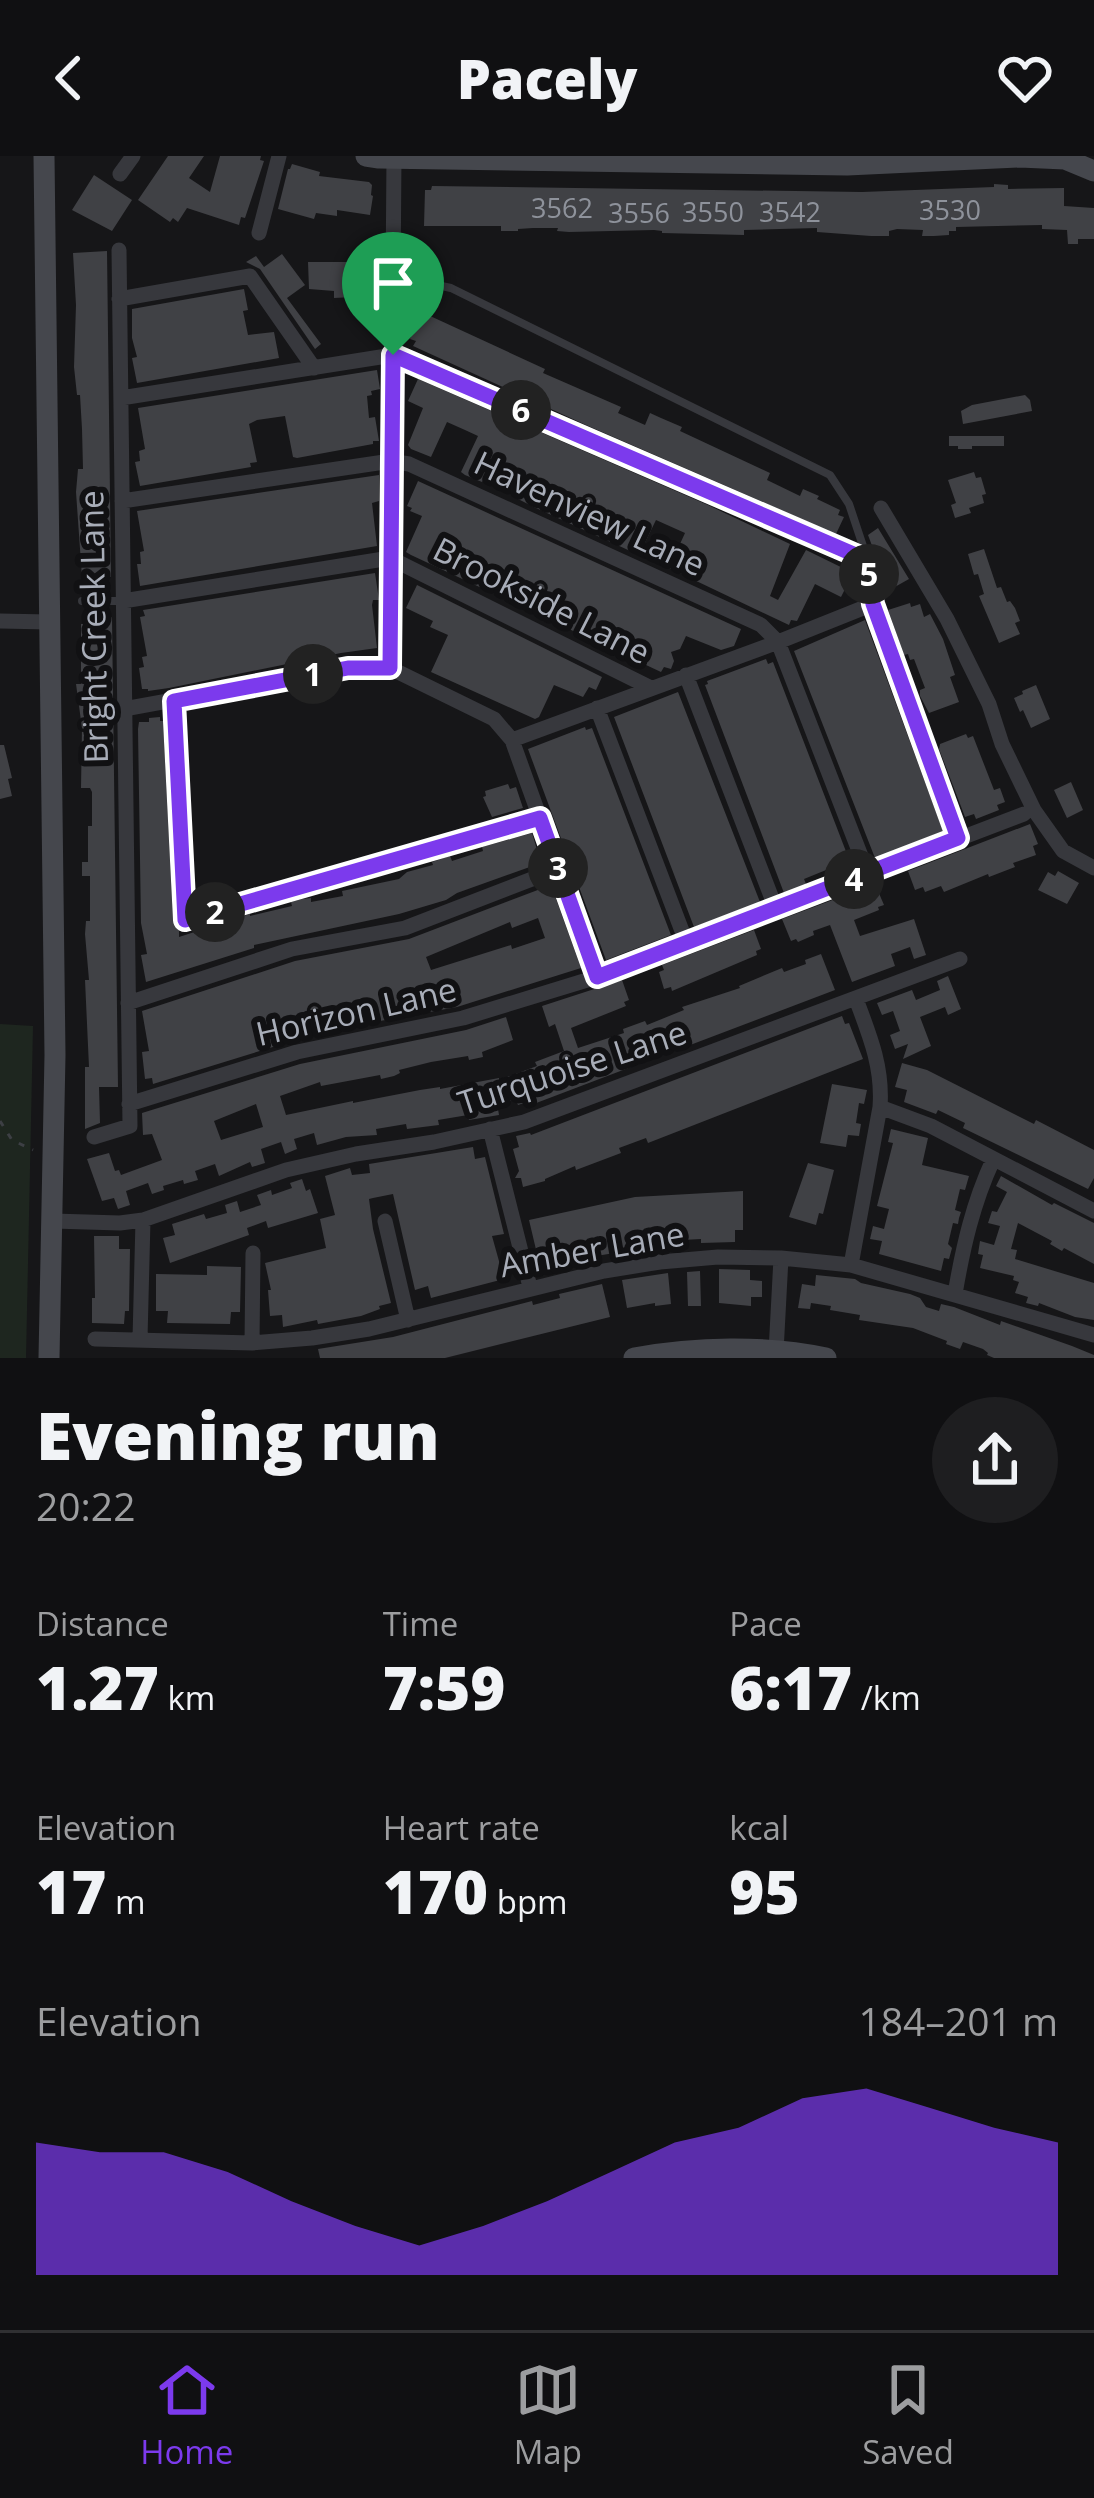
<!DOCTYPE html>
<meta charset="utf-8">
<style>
:root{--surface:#101012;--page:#1e1e20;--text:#f1f3f6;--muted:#9c9d9f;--line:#303032;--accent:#7c3aed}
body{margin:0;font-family:"Open Sans",sans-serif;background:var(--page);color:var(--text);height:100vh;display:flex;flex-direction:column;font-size:45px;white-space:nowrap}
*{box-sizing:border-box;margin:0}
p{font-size:39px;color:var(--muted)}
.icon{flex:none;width:66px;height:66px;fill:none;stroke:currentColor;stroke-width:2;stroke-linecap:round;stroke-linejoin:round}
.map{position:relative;height:1202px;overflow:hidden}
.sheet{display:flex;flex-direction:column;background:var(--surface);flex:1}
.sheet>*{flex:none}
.pin{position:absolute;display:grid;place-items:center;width:102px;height:102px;color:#fff;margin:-123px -51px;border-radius:50% 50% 50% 0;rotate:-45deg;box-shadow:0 0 12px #0007}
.pin .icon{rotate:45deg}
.km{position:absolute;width:60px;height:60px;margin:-30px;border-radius:50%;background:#222;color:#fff;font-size:33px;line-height:60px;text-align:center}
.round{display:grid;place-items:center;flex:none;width:126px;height:126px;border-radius:63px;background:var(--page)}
.overview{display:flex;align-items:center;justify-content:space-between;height:204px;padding:0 36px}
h1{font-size:66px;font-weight:800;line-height:90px}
.stats{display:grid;grid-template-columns:repeat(3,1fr);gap:18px;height:204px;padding:12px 36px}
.stats div{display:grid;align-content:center}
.stats b{font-size:60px;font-weight:800}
.stats small{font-size:33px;font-weight:400}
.stats p{font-size:33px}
.chart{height:336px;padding:24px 36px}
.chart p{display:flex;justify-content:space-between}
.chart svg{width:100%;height:216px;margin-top:12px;fill:var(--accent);opacity:.7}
header{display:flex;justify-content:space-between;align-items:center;height:156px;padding:0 36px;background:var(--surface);font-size:54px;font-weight:800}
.tab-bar{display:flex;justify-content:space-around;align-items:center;height:168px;border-top:3px solid var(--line);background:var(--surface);font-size:33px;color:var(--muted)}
.tab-bar a{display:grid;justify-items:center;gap:6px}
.tab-bar .selected{color:var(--accent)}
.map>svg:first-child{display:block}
.green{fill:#1e261f}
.building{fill:#404145;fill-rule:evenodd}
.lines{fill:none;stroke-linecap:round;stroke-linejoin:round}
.path{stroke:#3d3f44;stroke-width:3;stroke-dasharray:6 9;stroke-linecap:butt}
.lane{stroke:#37383d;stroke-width:8}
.street{stroke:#37383d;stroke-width:15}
.secondary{stroke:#45474d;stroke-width:21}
.route-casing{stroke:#fff;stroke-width:24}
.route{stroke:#7c3aed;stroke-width:15}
.labels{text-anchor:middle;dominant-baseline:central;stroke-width:12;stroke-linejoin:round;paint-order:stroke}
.number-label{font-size:27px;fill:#8e929b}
.street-label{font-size:33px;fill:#a8adb8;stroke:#111113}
</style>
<header><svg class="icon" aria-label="back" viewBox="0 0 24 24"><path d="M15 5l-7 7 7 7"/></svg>Pacely<svg class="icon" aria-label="heart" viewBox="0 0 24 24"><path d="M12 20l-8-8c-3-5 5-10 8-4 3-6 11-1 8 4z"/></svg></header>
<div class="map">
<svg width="1094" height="1202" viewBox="0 0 1094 1202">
<rect width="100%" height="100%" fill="#161618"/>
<!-- green -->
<path class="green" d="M 0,868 L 33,870 L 26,1202 L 0,1202 Z"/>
<!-- building -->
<path class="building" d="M 168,0 L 204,0 L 189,22 L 210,36 L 220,0 L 261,0 L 260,4 L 264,5 L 245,62 L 241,61 L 239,69 L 187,52 L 178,66 L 173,62 L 170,66 L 138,44 Z
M 292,8 L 320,16 L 319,20 L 369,26 L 372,29 L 371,39 L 373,40 L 370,59 L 337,54 L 337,60 L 316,57 L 314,63 L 278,53 L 288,13 L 290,13 Z
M 94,19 L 132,44 L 112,75 L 72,54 Z
M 994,28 L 1008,29 L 1008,33 L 1064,32 L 1064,50 L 1094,52 L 1094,83 L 1078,83 L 1078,88 L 1068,88 L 1067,74 L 1042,73 L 1042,69 L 956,71 L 956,75 L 949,75 L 949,79 L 934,80 L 922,80 L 923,74 L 897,73 L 889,75 L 889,80 L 871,80 L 817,76 L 817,72 L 744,74 L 744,79 L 662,77 L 662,75 L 654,74 L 569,76 L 557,75 L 558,72 L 533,72 L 518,73 L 518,75 L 501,75 L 501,70 L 424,70 L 425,34 L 431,34 L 432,30 L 862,36 L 994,31 Z
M 107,95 L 111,421 L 82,421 L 76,336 L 78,313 L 83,313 L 82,273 L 80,239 L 77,239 L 74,211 L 76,149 L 73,97 Z
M 282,98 L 305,129 L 287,142 L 321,188 L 315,193 L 260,113 L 246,106 L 256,100 L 264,111 Z
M 308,106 L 373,106 L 373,140 L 334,142 L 334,135 L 309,133 Z
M 244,133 L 248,154 L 243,155 L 248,179 L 274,176 L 279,202 L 137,227 L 132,202 L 137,201 L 132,182 L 132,153 Z
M 428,159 L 545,213 L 543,217 L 621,251 L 618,257 L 645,269 L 650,257 L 661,262 L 682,271 L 680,275 L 770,317 L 767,324 L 800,340 L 803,333 L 819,340 L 817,343 L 840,354 L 838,359 L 844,361 L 836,378 L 586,269 L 413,190 L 416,185 L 410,183 L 419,162 L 425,164 Z
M 377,214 L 380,233 L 371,235 L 372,239 L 367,240 L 369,262 L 375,261 L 379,285 L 373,285 L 373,288 L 297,302 L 293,301 L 285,260 L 257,264 L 249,268 L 257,306 L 250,307 L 251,311 L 140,330 L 135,306 L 140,305 L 139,295 L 145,293 L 138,252 Z
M 418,223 L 708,349 L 790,388 L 770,440 L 778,444 L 806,394 L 853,417 L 841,441 L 815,428 L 797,465 L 791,464 L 789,469 L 669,412 L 685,377 L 656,364 L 639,399 L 536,352 L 514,341 L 516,337 L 484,323 L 482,326 L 465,319 L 461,316 L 478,280 L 465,274 L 447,266 L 431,301 L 411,293 L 408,289 L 423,252 L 408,245 Z
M 1025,239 L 1030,244 L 1032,255 L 963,268 L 961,255 L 972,249 Z
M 949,280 L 1004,280 L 1004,290 L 972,290 L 972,293 L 958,293 L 958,290 L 949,290 Z
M 974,316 L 976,322 L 981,321 L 986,338 L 982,339 L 984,347 L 969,352 L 971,357 L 955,362 L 951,349 L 956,347 L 948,324 Z
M 379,319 L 379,345 L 372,347 L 377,390 L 140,430 L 137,408 L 141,408 L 140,396 L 144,395 L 137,355 Z
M 418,325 L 741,473 L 734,490 L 721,494 L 686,480 L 680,493 L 671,496 L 674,505 L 671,513 L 664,511 L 661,516 L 411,399 L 406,396 L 422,360 L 410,355 L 412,352 L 407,350 Z
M 878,372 L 909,423 L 893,432 L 880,411 L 868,379 Z
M 984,393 L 997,432 L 1001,431 L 1007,446 L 1010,445 L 1015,452 L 1020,465 L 1015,467 L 1020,478 L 999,487 L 979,440 L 984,438 L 978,418 L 974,419 L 968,398 Z
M 375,417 L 379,444 L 373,444 L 372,449 L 377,492 L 341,497 L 169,532 L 148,535 L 148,533 L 142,533 L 139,512 L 144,511 L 142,501 L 147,500 L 140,461 L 145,460 L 143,454 Z
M 417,429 L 602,521 L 596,534 L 589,531 L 583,541 L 554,529 L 539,561 L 535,563 L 431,516 L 448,479 L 430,471 L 433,465 L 406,452 Z
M 910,447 L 911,451 L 920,448 L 924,461 L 930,458 L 943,483 L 955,519 L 950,521 L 959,546 L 929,557 L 920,540 L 920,534 L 925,532 L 914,503 L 910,504 L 908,498 L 904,499 L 888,454 Z
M 112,461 L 118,931 L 99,931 L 100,967 L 85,973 L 85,911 L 89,911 L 85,824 L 89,824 L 85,778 L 86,765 L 90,765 L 90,720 L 82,720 L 82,706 L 88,706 L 88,670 L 92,670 L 92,636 L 90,632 L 81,632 L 82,572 L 76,528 L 81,528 L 81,468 L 91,468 L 91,462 Z
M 865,464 L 943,675 L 875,702 L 794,495 Z
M 766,503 L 768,508 L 773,506 L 852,711 L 833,718 L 831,712 L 804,723 L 806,728 L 784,737 L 705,529 L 708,528 L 707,525 Z
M 1036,529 L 1050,563 L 1031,572 L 1023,554 L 1020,556 L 1014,542 L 1023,538 L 1022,535 Z
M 678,536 L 760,746 L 694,771 L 614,561 Z
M 160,561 L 160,565 L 163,565 L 173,765 L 179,774 L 179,781 L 250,758 L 250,760 L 292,750 L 291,746 L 302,743 L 311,742 L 311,746 L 343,740 L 342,735 L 399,723 L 407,716 L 433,709 L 432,706 L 450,700 L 452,705 L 483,695 L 482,691 L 532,677 L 541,707 L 457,737 L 446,744 L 399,758 L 254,789 L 254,792 L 146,826 L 141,799 L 147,798 L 141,767 L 138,573 L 139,566 L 149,566 L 149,562 Z
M 585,571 L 586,574 L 592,572 L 671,779 L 606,804 L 528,593 Z
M 966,578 L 968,582 L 973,580 L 994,634 L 1000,632 L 1005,646 L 997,649 L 999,654 L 976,663 L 974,658 L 965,661 L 939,593 L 940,588 Z
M 0,589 L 4,589 L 12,622 L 8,623 L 12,640 L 0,643 Z
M 1071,626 L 1083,654 L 1067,662 L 1054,634 Z
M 508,628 L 510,633 L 516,631 L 523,652 L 492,661 L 483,641 L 486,640 L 485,635 Z
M 1030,668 L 1038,688 L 1033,690 L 1036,699 L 1013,707 L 1015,711 L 989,721 L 988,718 L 944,736 L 941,730 L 925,736 L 923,731 L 915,734 L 908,715 Z
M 1058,715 L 1079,727 L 1067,748 L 1038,734 L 1048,716 L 1055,720 Z
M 875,728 L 884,749 L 878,751 L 879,754 L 854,764 L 860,780 L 914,763 L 926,799 L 914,803 L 910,791 L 891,798 L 895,810 L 852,826 L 830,769 L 813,775 L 814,779 L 798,786 L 796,783 L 791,785 L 782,763 Z
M 551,729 L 581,812 L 457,851 L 347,871 L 299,883 L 153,928 L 152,922 L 145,923 L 142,896 L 149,895 L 142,855 L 295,805 L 409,783 ZM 538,762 L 545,782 L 512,793 L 511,789 L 431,814 L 426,801 L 510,766 L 512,772 Z
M 754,774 L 761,793 L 756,795 L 757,799 L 672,835 L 671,831 L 664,833 L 659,816 L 664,814 L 662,809 Z
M 821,798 L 835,834 L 677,894 L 675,890 L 647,901 L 647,903 L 631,911 L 531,949 L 530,945 L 518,949 L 516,944 L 497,947 L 499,959 L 469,964 L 468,959 L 438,964 L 439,969 L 407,973 L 406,968 L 376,973 L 377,979 L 346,981 L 317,989 L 314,977 L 294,983 L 297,993 L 285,998 L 281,986 L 261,993 L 265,1007 L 252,1011 L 250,1006 L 219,1020 L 215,1008 L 195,1015 L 198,1024 L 184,1028 L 183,1024 L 163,1030 L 164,1034 L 152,1038 L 148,1027 L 126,1035 L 130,1049 L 118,1053 L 114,1042 L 102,1045 L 87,1003 L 109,997 L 115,1015 L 119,1014 L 121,1019 L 162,1004 L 152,978 L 143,979 L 142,957 L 300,908 L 466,874 L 506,861 L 513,884 L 482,896 L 483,901 L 469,904 L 468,900 L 431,906 L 399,914 L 400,917 L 394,920 L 381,923 L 380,919 L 321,930 L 320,926 L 280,940 L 286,959 L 353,945 L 353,947 L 420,934 L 440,931 L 440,933 L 499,922 L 499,924 L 537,910 L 535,906 L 564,895 L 555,868 L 549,871 L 542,850 L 622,824 L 629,844 L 624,846 L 626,850 L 571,872 L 578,892 L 624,877 L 623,873 L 645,865 L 647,869 L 684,854 L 682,851 L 740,832 L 739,830 L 782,812 L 784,816 L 806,808 L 805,804 ZM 256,948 L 263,971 L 221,984 L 214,965 Z
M 948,820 L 961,853 L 948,859 L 945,851 L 920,861 L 931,890 L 903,903 L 908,888 L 895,893 L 890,879 L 900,875 L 893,855 L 882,859 L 877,847 L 912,834 L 916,844 L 940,834 L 937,825 Z
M 842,860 L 845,868 L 849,867 L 863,903 L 648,987 L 646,982 L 619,992 L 621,997 L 576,1014 L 575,1010 L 545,1023 L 545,1025 L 523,1031 L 521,1022 L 515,1022 L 519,1015 L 513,993 L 519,991 L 516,980 L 530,977 L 531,979 Z
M 902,907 L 927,914 L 1034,968 L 1036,964 L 1094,994 L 1094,1022 L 1088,1033 L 963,972 L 965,967 L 938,954 L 936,958 L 904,946 L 907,934 L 895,931 Z
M 832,928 L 867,934 L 864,948 L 859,947 L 856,967 L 861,968 L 859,980 L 848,979 L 846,991 L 820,987 Z
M 891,973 L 928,982 L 922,1009 L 969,1020 L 965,1034 L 960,1033 L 955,1054 L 961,1056 L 959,1062 L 958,1068 L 953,1067 L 948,1088 L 952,1092 L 949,1103 L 944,1102 L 941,1115 L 879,1098 L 882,1085 L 870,1083 L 873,1070 L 884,1073 L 889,1053 L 877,1050 L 893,987 L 888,986 Z
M 473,991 L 475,1003 L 485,1001 L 504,1078 L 492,1080 L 504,1123 L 431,1142 L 428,1130 L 415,1134 L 393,1038 L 373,1042 L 369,1043 L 373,1073 L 391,1147 L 379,1150 L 380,1153 L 361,1160 L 318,1168 L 317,1164 L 283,1171 L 282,1159 L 270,1160 L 268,1134 L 271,1134 L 265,1107 L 326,1092 L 320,1063 L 335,1059 L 325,1020 L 350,1012 L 352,1019 L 370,1017 L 369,1008 Z
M 808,1007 L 834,1014 L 823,1058 L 819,1057 L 816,1069 L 789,1061 Z
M 1001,1020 L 1052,1049 L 1054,1047 L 1094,1067 L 1094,1108 L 1064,1092 L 1062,1095 L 1050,1088 L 1052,1085 L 1018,1067 L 1011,1093 L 1017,1094 L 1015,1103 L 1094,1127 L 1094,1164 L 1075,1161 L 1039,1147 L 1038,1150 L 1026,1147 L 1028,1141 L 1015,1137 L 1019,1126 L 1013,1124 L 1014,1120 L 980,1112 L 983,1099 L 978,1098 L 980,1085 L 994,1089 L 1000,1070 L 988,1067 L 992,1055 L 997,1056 L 1007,1036 L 996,1030 Z
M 302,1023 L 306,1035 L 310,1033 L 318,1057 L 268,1072 L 266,1065 L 247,1072 L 249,1079 L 170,1107 L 163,1082 L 175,1079 L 172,1068 L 204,1058 L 206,1063 L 227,1057 L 225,1049 L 237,1045 L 240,1056 L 261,1049 L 257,1039 L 271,1034 L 272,1039 L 292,1032 L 290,1027 Z
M 743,1035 L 743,1074 L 735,1074 L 735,1086 L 701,1087 L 701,1083 L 663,1085 L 664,1089 L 596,1100 L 595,1097 L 550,1111 L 547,1100 L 538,1102 L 529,1064 L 635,1041 Z
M 94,1080 L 119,1080 L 119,1093 L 130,1093 L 129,1155 L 125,1155 L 124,1168 L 92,1167 L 92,1142 L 95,1142 Z
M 207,1110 L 241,1111 L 240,1156 L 231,1156 L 230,1168 L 167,1167 L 168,1155 L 156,1155 L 156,1118 L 207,1119 Z
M 719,1113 L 750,1114 L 750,1124 L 762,1125 L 762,1141 L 751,1141 L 751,1150 L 719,1147 Z
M 700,1115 L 701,1150 L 688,1150 L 687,1116 Z
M 668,1117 L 671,1148 L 655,1150 L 655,1147 L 627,1152 L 622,1124 Z
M 816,1119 L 855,1123 L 861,1127 L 910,1138 L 920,1142 L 926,1151 L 939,1155 L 941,1148 L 954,1151 L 1000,1169 L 1001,1165 L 1072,1190 L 1094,1199 L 1094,1202 L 994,1202 L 987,1199 L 988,1197 L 983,1193 L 963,1186 L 960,1193 L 946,1188 L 947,1185 L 913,1172 L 859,1164 L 860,1159 L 830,1154 L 831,1150 L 811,1147 L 810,1153 L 798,1152 L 802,1128 L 815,1130 Z
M 602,1128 L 610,1161 L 445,1202 L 320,1202 L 318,1193 L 393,1181 L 532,1145 L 533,1149 L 560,1142 L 559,1138 Z"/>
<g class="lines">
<!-- path -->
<path class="path" d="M 0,965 L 12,984 L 33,994"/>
<!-- lane -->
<path class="lane" d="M 394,120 L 451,132 L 830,319 L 849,348 L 867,402
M 82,445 L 122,445"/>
<!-- street -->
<path class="street" d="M 120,18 L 133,0
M 259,77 L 279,0
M 119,143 L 250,120 L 314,212
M 121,242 L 393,199 L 867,404 L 873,448 L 958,682
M 122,345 L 391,305 L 409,308 L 761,469 L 778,486 L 868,718
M 881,352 L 947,463 L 989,548 L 1002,588 L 1034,654 L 1063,695 L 1094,712
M 123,445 L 390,402 L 651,532
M 0,465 L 49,466
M 390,512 L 394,0
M 686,519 L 776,753
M 174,545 L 185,764 L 540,662
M 597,552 L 687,788
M 124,553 L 348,512 L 390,512 L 494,563 L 512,584 L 597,821
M 512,584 L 778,486 L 873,448
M 128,847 L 292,793 L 405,772 L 558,713
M 129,948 L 297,896 L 463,862 L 597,821 L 1024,658
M 880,951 L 931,970 L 1094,1055
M 490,973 L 530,1131
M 94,981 L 130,970 L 119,94
M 53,1065 L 120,1067 L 143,1064 L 286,1014 L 356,998 L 434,986 L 524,966 L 960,803
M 385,1065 L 408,1164
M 851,1109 L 880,951 C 883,912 870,880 856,843
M 955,1138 C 963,1091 973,1047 993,1004
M 95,1183 L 252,1187 L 312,1182 L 369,1173 L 604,1115 L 660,1106 L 718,1101 L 781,1102 L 851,1109 L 1094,1179
M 140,1183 L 143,1064
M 252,1187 L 253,1097
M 776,1196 L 781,1102"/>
<!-- secondary -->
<path class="secondary" d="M 44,0 L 55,899 L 49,1202
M 366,0 L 379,2 L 847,9 L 1020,1 L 1065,3 L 1094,15
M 634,1202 C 695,1191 765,1189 826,1202"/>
</g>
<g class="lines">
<defs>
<path id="route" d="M 393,199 L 867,404 L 873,448 L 958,682 L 597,821 L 540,662 L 185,764 L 174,545 L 348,512 L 390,512 Z"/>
</defs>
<!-- route casing -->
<use href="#route" class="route-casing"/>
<!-- route -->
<use href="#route" class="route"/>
</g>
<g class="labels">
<!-- number labels -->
<g class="number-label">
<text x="562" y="51">3562</text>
<text x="950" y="53">3530</text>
<text x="713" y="55">3550</text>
<text x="790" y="55">3542</text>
<text x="639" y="56">3556</text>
</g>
<!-- street labels -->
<g class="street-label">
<text transform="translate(590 357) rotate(25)">Havenview Lane</text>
<text transform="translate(542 444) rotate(27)">Brookside Lane</text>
<text transform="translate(93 471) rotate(-91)">Bright Creek Lane</text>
<text transform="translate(356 855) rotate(-13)">Horizon Lane</text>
<text transform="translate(572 911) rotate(-18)">Turquoise Lane</text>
<text transform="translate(592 1093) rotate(-10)">Amber Lane</text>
</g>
</g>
</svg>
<div class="pin" style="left:393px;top:199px;background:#1e9e55"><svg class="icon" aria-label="arrive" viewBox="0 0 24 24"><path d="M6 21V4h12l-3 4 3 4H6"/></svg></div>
<b class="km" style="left:313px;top:518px">1</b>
<b class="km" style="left:215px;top:756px">2</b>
<b class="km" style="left:558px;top:712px">3</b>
<b class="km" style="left:854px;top:723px">4</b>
<b class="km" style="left:869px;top:418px">5</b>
<b class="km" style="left:521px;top:254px">6</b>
</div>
<section class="sheet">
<div class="overview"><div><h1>Evening run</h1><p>20:22</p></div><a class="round"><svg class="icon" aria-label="share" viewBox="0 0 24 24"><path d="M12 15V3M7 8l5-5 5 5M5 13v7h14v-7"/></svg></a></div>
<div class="stats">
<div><p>Distance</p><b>1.27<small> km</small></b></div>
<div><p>Time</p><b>7:59</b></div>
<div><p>Pace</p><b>6:17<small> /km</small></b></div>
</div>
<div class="stats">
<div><p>Elevation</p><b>17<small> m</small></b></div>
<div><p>Heart rate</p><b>170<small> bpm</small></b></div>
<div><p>kcal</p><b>95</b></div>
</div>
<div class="chart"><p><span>Elevation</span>184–201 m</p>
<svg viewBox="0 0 160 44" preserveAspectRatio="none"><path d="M0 44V17L10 19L20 19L30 23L40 29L50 34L60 38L70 34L80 29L90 23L100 17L110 14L120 8L130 6L140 10L150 14L160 17V44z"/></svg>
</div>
</section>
<nav class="tab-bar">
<a class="selected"><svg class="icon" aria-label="home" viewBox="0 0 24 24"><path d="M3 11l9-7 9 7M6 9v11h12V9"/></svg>Home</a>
<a><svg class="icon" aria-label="map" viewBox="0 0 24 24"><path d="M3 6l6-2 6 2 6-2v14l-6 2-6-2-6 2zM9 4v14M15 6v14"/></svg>Map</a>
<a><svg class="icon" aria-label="saved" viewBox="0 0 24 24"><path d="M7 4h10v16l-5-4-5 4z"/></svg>Saved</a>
</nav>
